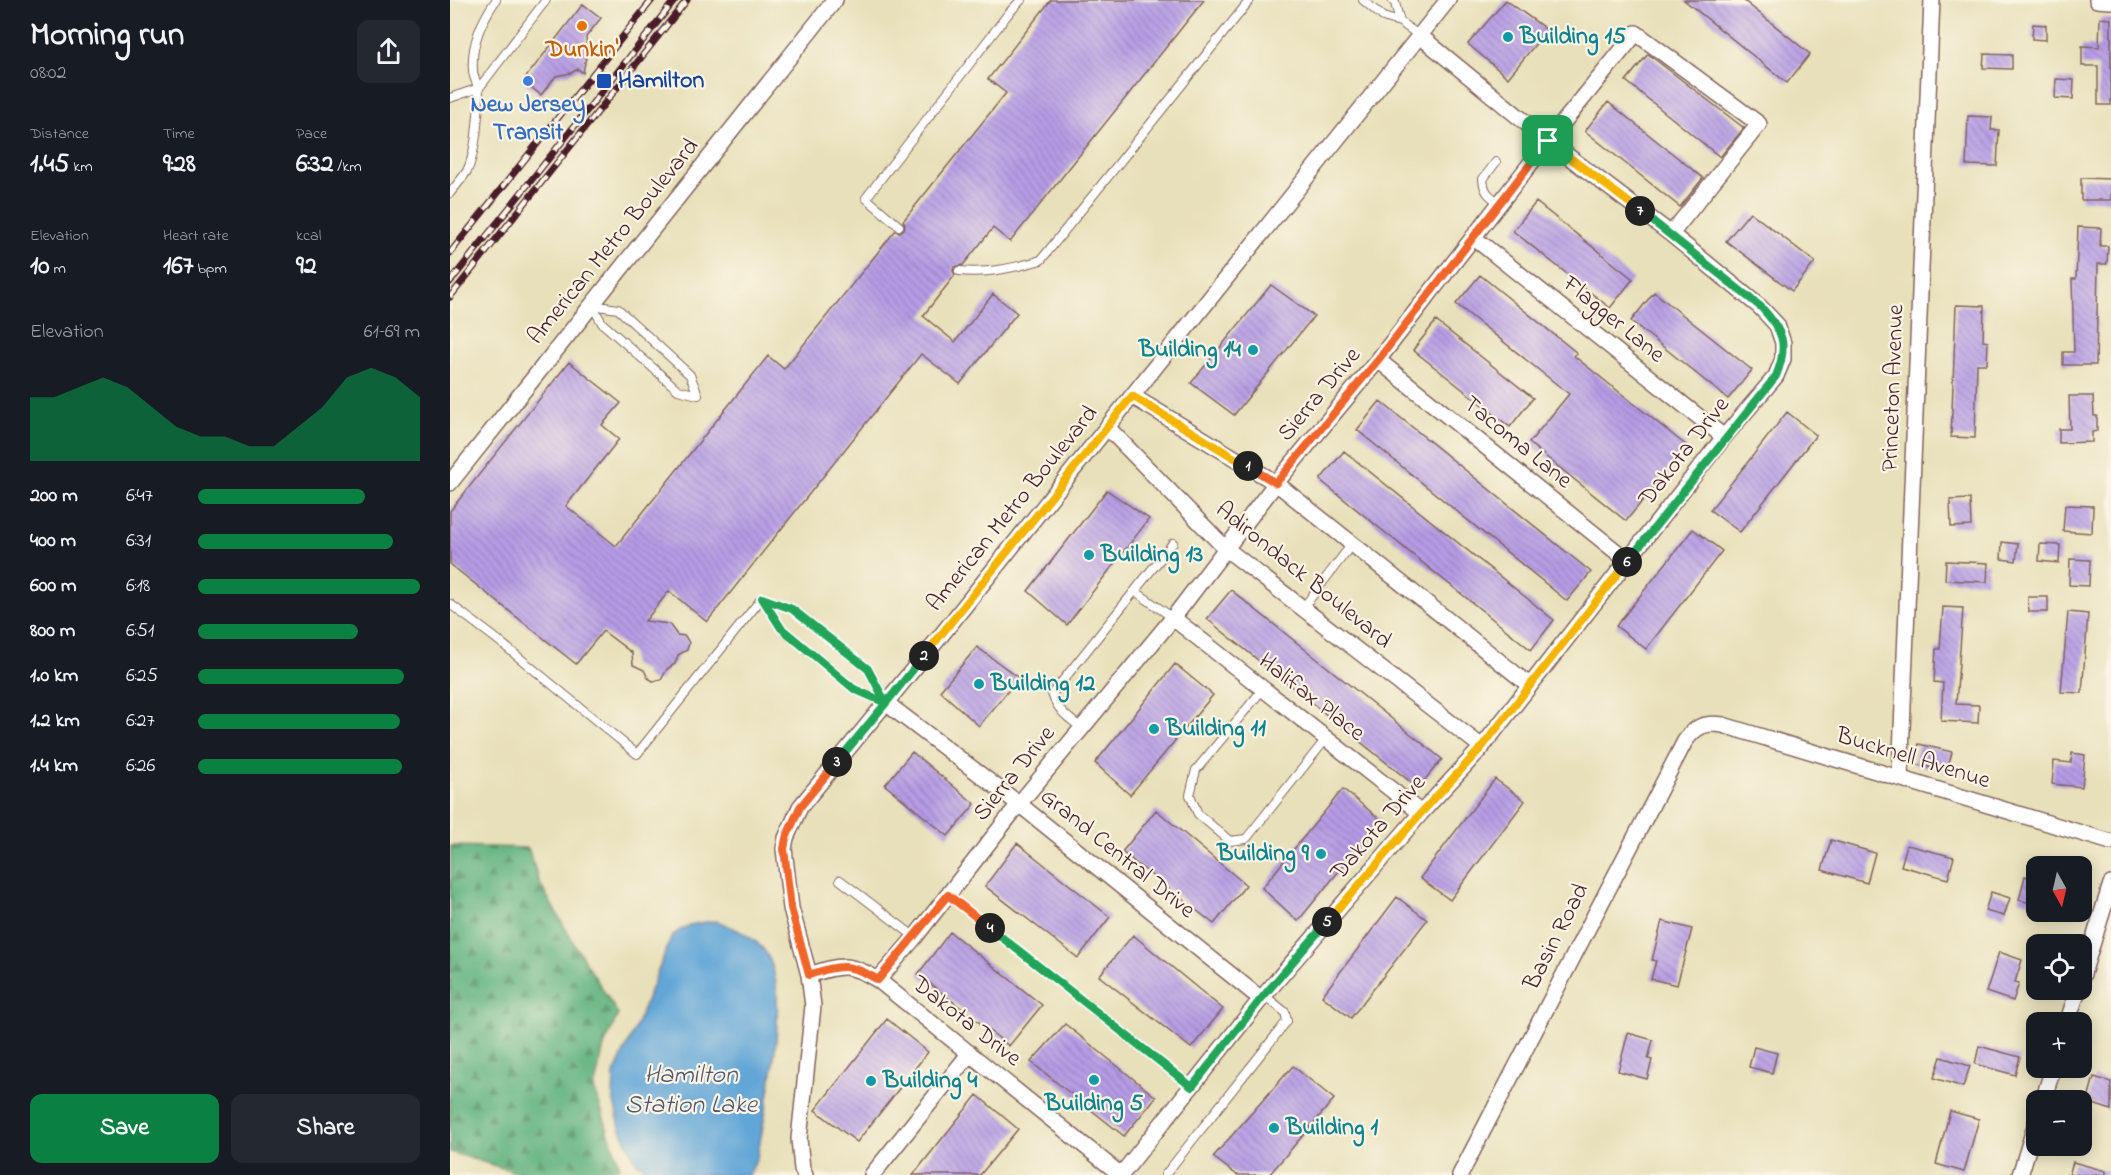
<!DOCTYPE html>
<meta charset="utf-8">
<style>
:root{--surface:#171b24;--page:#242831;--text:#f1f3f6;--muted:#9ea1a6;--accent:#0b8043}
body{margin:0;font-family:"Indie Flower",sans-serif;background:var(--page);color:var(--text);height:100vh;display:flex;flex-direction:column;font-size:22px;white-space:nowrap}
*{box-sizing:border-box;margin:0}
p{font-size:20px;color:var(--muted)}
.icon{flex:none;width:33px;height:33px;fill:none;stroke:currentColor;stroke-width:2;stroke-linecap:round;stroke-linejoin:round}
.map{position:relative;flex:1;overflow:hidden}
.panel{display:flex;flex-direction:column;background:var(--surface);width:450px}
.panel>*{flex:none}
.needle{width:39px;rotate:172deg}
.tools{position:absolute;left:1576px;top:856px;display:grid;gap:12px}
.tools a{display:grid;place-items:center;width:66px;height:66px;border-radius:12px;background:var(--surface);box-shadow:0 3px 15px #0003;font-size:30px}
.pin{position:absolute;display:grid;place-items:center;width:51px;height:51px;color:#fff;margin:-26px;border-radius:12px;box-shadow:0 3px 9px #0006}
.km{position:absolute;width:30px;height:30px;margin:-15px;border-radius:50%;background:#222;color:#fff;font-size:16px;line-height:30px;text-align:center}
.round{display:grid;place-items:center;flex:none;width:63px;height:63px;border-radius:12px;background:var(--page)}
.head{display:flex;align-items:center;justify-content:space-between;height:102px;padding:0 30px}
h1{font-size:33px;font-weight:700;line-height:45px}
.metrics{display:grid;grid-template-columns:repeat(3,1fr);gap:9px;height:102px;padding:6px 30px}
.metrics div{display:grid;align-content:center}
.metrics b{font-size:26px;font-weight:700}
.metrics small{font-size:16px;font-weight:400}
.metrics p{font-size:16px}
.chart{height:168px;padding:12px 30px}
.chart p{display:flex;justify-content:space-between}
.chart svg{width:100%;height:108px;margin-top:6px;fill:var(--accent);opacity:.7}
.button{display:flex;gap:12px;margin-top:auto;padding:12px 30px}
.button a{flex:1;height:69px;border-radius:12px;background:var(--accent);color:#fff;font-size:24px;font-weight:700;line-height:69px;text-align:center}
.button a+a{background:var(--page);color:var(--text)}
ul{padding:0 30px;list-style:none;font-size:20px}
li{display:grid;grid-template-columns:96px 72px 1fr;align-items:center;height:45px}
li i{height:15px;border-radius:8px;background:var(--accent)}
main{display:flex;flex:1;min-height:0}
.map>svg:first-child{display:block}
.forest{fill:url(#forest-firs);stroke:#556855;stroke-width:1.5}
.water{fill:#62a6d7;stroke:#566281;stroke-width:1.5}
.building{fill:url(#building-back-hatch)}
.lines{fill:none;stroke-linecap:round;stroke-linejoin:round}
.service-casing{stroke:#81635d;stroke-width:10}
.minor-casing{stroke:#81635d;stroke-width:18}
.service{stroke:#fff;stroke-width:8}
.minor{stroke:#fff;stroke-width:15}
.rail-casing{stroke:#4a1f2b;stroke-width:7}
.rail{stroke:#fcf5e5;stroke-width:4.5;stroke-dasharray:14;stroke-linecap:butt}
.split-1-casing{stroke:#fff;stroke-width:12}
.split-2-casing{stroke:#fff;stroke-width:12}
.split-3-casing{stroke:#fff;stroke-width:12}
.split-4-casing{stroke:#fff;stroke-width:12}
.split-5-casing{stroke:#fff;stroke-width:12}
.split-6-casing{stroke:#fff;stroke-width:12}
.split-7-casing{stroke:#fff;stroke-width:12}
.split-8-casing{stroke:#fff;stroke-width:12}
.split-1{stroke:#f0652b;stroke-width:8}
.split-2{stroke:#f5b400;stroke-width:8}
.split-3{stroke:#22a559;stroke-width:8}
.split-4{stroke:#f0652b;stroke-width:8}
.split-5{stroke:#22a559;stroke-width:8}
.split-6{stroke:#f5b400;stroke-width:8}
.split-7{stroke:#22a559;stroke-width:8}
.split-8{stroke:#f5b400;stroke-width:8}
.food-dot{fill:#e8710a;stroke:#fcf5e5;stroke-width:2}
.culture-dot{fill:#0f9aa8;stroke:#fcf5e5;stroke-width:2}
.shop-dot{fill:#3f7fe0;stroke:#fcf5e5;stroke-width:2}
.transit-dot{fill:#1a4fb4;stroke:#fcf5e5;stroke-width:2}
.labels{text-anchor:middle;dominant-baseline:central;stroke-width:4.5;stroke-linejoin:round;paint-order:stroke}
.culture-label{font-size:24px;font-weight:bold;fill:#0d838f;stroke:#fcf5e5;text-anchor:start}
.food-label{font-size:24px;font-weight:bold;fill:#c56008;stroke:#fcf5e5}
.transit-label{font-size:24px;font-weight:bold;fill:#164399;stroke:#fcf5e5;text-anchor:start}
.shop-label{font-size:24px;font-weight:bold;fill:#366cbe;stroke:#fcf5e5}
.street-label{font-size:24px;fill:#4a1f2b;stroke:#fcf5e5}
.water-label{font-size:26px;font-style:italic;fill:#545570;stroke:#fcf5e5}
</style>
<main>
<section class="panel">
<div class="head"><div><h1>Morning run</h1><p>08:02</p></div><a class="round"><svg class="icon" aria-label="share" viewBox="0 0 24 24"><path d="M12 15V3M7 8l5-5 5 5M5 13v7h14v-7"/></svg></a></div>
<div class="metrics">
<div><p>Distance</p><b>1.45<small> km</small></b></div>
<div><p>Time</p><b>9:28</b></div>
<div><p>Pace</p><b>6:32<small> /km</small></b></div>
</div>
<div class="metrics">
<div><p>Elevation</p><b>10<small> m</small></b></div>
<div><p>Heart rate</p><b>167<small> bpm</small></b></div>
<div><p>kcal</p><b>92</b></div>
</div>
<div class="chart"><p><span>Elevation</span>61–69 m</p>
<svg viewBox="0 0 160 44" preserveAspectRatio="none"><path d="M0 44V18L10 18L20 14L30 10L40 14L50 22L60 30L70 34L80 34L90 38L100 38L110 30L120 22L130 10L140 6L150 10L160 18V44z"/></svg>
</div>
<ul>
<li><b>200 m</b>6:47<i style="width:75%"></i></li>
<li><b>400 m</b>6:31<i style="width:88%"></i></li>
<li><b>600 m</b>6:18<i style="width:100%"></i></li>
<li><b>800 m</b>6:51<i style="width:72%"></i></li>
<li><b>1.0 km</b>6:25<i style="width:93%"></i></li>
<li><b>1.2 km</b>6:27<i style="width:91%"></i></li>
<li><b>1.4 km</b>6:26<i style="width:92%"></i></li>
</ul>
<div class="button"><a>Save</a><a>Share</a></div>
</section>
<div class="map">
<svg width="1661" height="1175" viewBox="0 0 1661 1175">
<defs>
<pattern id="forest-firs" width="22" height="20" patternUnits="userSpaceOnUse" patternTransform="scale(1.5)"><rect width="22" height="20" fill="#60b27f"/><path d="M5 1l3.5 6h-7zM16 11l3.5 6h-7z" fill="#519068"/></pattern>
<pattern id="building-back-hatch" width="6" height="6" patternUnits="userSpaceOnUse" patternTransform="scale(1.5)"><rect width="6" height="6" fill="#b69ce6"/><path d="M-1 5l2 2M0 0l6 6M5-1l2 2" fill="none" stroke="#967fbb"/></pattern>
</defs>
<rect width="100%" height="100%" fill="#fcf5e5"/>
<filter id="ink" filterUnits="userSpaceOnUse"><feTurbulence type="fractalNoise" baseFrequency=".0167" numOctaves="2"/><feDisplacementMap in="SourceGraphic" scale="12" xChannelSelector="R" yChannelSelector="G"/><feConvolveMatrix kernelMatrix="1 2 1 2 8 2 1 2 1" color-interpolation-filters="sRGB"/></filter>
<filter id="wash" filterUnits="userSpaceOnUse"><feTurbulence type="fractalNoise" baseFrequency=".008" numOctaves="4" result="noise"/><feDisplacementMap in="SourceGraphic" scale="24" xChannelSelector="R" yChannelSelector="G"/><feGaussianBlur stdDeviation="1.35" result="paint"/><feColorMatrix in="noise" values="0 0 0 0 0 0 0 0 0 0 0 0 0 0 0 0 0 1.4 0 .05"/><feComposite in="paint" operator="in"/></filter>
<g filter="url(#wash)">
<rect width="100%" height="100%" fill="#e8e0ba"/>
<!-- forest -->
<path class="forest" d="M 1,846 L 78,848 L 90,884 L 126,947 L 168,1014 L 154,1046 L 144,1088 L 170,1167 L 137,1175 L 75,1175 L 0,1152 Z"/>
<!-- water -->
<path class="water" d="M 266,921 C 283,927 301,935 313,949 C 345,986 315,1111 307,1158 L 299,1175 L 209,1175 L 186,1162 L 170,1127 L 163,1098 L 164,1074 L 187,1024 L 221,938 C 235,923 246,923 266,921 Z"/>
<g id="blocks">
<!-- building -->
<path class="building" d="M 601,0 L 754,0 L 560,242 L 543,228 L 513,265 L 504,267 L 503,271 L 505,275 L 473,316 L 505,342 L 543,294 L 567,313 L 510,384 L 471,354 L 257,622 L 219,591 L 195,621 L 219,624 L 227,635 L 235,636 L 239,643 L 237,650 L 228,655 L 225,664 L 217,669 L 211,680 L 203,681 L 198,678 L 194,670 L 183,665 L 182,653 L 153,631 L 126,664 L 0,564 L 0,511 L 119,362 L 171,403 L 152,425 L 169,439 L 116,506 L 166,546 L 318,356 L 334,369 L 445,231 L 450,232 L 454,229 L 455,225 L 453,221 L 556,93 L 538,79 Z
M 1056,0 L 1097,30 L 1058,78 L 1018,44 Z
M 1234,0 L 1293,0 L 1360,54 L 1337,83 Z
M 133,4 L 151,18 L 136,37 L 137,52 L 133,73 L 128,69 L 121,73 L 106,76 L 91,95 L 73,81 Z
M 1650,18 L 1661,19 L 1661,105 L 1648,105 L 1648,66 L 1632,66 L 1632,46 L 1649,47 Z
M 1583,24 L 1596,25 L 1596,40 L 1582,39 Z
M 1198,54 L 1294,128 L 1270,157 L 1176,81 Z
M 1534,54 L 1562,55 L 1562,69 L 1533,68 Z
M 1606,79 L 1624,80 L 1623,99 L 1605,98 Z
M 1158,102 L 1253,178 L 1230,207 L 1135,131 Z
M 1518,116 L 1542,117 L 1541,130 L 1549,130 L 1547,166 L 1516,165 Z
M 1631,178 L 1661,179 L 1661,200 L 1631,200 Z
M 1086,202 L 1183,279 L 1160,308 L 1063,231 Z
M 1300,212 L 1365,262 L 1342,291 L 1276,241 Z
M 1628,227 L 1651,228 L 1650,246 L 1658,246 L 1657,264 L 1648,264 L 1646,365 L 1613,365 L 1613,352 L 1624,352 L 1622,279 L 1626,279 Z
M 1030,275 L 1127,353 L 1124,356 L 1237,446 L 1176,521 L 1079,443 L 1119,394 L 1006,304 Z
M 821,285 L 864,316 L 784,415 L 741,383 Z
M 1204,292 L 1302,370 L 1278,399 L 1181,321 Z
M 1506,305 L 1534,306 L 1533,341 L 1538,342 L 1537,364 L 1527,364 L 1525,438 L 1501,437 Z
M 986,321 L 1083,398 L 1060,427 L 963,350 Z
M 1619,396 L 1643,396 L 1644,416 L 1647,416 L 1647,431 L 1642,432 L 1642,442 L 1609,443 L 1609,429 L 1620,429 Z
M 930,401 L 1141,572 L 1117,601 L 907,430 Z
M 1337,412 L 1366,435 L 1290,532 L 1260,510 Z
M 894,451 L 1104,620 L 1081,650 L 870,480 Z
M 657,490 L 699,519 L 617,625 L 578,591 Z
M 1520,499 L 1521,526 L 1501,527 L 1500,500 Z
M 1615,505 L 1643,506 L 1642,533 L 1613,531 Z
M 1243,529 L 1272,551 L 1196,649 L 1166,626 Z
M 1552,542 L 1568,544 L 1566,561 L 1551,559 Z
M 1590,544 L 1610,545 L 1609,563 L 1589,561 Z
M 1620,559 L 1640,560 L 1639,586 L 1619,585 Z
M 1496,561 L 1538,563 L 1537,582 L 1495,580 Z
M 781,590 L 992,759 L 968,788 L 757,619 Z
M 1578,597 L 1598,597 L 1598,612 L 1579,612 Z
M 1493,607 L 1513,608 L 1506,704 L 1529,705 L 1528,723 L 1491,721 L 1493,683 L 1484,682 L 1486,649 L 1490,649 Z
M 1618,612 L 1638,614 L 1632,693 L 1611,692 Z
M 527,647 L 569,678 L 529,726 L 490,691 Z
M 725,664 L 763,695 L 680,795 L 645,763 Z
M 1469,744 L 1502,752 L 1497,771 L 1464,764 Z
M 462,752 L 525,804 L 498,836 L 435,785 Z
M 1622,753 L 1635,755 L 1632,787 L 1602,784 L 1604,761 L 1621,763 Z
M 1045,779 L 1075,801 L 1000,900 L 970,878 Z
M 893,789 L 931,820 L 848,921 L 812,888 Z
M 706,810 L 796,885 L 764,924 L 672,852 Z
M 1381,840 L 1425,853 L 1417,883 L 1372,870 Z
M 567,843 L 660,917 L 628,958 L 535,886 Z
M 1457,845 L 1504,857 L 1498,879 L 1451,866 Z
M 1575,876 L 1587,879 L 1587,905 L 1569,900 Z
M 1541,892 L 1560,898 L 1554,916 L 1535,911 Z
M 947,897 L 977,920 L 901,1018 L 872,996 Z
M 1212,921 L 1242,929 L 1227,985 L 1201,979 L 1206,961 L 1202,960 Z
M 500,932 L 592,1005 L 559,1046 L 468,974 Z
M 683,935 L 773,1009 L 741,1048 L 649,976 Z
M 1549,952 L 1572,960 L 1565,982 L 1569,983 L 1563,1001 L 1536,992 Z
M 437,1019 L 478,1052 L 407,1142 L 365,1110 Z
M 615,1024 L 706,1097 L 674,1136 L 581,1062 Z
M 1178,1033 L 1203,1040 L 1198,1059 L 1202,1060 L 1197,1079 L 1168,1071 Z
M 1529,1046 L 1570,1057 L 1565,1075 L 1525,1064 Z
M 1304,1047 L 1327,1053 L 1322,1073 L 1299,1067 Z
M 1491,1057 L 1520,1066 L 1513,1087 L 1484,1078 Z
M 843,1066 L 884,1099 L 819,1175 L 787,1175 L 763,1157 Z
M 1644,1077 L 1661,1082 L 1661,1110 L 1637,1102 Z
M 527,1095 L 568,1129 L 530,1175 L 463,1175 Z
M 1500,1111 L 1529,1119 L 1514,1172 L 1486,1164 Z
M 1623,1162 L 1656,1171 L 1656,1175 L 1619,1175 Z"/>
</g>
</g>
<g filter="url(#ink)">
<use href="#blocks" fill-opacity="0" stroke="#81635d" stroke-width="1.5"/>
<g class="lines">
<defs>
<path id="service" d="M 913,0 L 933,17 L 950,22 L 970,36
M 942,0 L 945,3 L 950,22
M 0,98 L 29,88 L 96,0
M 1046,162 L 1033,179 C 1034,192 1039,196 1050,203
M 0,193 C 6,186 12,179 17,171 C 26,153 29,112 29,92 C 28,84 23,78 23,70 C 21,45 32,20 46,0
M 449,226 L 416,198 L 558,14 L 571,0
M 509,271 C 537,274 564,268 591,260 L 800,0
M 142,305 L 168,309 L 240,375 L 248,395
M 142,305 L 152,323 L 228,390 L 248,395
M 685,591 L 723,618
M 312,598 L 342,609 L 418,669 L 436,702
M 312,598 L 331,628 L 404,689 L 436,703
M 0,604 L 44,637 L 187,754 L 312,598
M 853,608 L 902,544
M 813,689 L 746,770 L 740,795 L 748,814 L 780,841 L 796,839 L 876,739
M 632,728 C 618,718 608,711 602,694 L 723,543
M 390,880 L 465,937
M 498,895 L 742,1087
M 715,1175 L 837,1021 L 835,1012 L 814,995"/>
<path id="minor" d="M 1647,0 L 1661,1
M 1023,237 L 1274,437
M 928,360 L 1178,561
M 682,396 L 826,483 L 1079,685
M 657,427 L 775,548 L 1032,747
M 0,483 L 385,0
M 723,618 L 971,813
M 436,703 L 569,804 L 811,999
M 1450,778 L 1482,0
M 359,975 C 390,965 399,962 428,980 L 671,1175 L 811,999 L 971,813 L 1032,747 L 1274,437 L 1326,376 L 1333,359 L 1333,343 L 1327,325 L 1310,307 L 1221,234 L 1098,141 L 970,36
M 1632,977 L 1661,884
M 428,980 L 465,937 L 569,804 L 723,618 L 826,483 L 928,360 L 1098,141 L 1186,33 L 1309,124 L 1221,234
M 1617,1023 L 1628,990
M 1593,1101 L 1603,1068
M 355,1175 L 352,1169 L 349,1139 L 363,1006 L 359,975 L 341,908 L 334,849 L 336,838 L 350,807 L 489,638 L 998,0
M 422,1175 L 520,1053
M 1010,1175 L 1235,741 C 1246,726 1255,722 1273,725 L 1661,842
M 1570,1175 L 1587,1120"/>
</defs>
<!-- service casing -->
<use href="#service" class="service-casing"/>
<!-- minor casing -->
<use href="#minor" class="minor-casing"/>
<!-- service -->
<use href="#service" class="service"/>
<!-- minor -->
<use href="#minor" class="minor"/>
<defs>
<path id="rail" d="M 0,253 L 202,0
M 0,282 L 225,0
M 0,297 L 237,0"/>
</defs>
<!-- rail casing -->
<use href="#rail" class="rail-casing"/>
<!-- rail -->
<use href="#rail" class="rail"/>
</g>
</g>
<g class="lines" filter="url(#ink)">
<defs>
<path id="split-1" d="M 798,466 L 826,483 L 928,360 L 1098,141"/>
<path id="split-2" d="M 474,656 L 682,396 L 798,466"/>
<path id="split-3" d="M 387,762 L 436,703 L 418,669 L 342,609 L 312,598 L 331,628 L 404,689 L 436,703 L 474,656"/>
<path id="split-4" d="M 387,762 L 350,807 L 336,838 L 334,849 L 341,908 L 359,975 C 390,965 399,962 428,980 L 498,895 L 540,928"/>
<path id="split-5" d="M 540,928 L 742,1087 L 811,999 L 877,922"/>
<path id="split-6" d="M 877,922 L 971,813 L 1032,747 L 1177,562"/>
<path id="split-7" d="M 1177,562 L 1326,376 C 1339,344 1333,331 1311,307 L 1190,211"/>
<path id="split-8" d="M 1098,141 L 1190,211"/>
</defs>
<!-- split-1 casing -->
<use href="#split-1" class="split-1-casing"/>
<!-- split-2 casing -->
<use href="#split-2" class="split-2-casing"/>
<!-- split-3 casing -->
<use href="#split-3" class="split-3-casing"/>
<!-- split-4 casing -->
<use href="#split-4" class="split-4-casing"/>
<!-- split-5 casing -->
<use href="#split-5" class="split-5-casing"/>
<!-- split-6 casing -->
<use href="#split-6" class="split-6-casing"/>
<!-- split-7 casing -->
<use href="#split-7" class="split-7-casing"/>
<!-- split-8 casing -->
<use href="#split-8" class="split-8-casing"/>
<!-- split-1 -->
<use href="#split-1" class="split-1"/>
<!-- split-2 -->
<use href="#split-2" class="split-2"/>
<!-- split-3 -->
<use href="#split-3" class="split-3"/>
<!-- split-4 -->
<use href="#split-4" class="split-4"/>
<!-- split-5 -->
<use href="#split-5" class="split-5"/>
<!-- split-6 -->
<use href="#split-6" class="split-6"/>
<!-- split-7 -->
<use href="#split-7" class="split-7"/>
<!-- split-8 -->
<use href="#split-8" class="split-8"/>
</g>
<!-- markers -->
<circle class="food-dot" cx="132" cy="26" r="6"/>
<g class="culture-dot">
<circle cx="1058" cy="37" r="6"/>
<circle cx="803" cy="350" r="6"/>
<circle cx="639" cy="555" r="6"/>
<circle cx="529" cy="684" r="6"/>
<circle cx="704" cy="729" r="6"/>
<circle cx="871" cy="854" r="6"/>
<circle cx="644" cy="1080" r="6"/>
<circle cx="421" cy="1081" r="6"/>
<circle cx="824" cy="1128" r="6"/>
</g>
<circle class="shop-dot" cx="78" cy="81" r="6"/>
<rect class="transit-dot" x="146" y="73" width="16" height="16" rx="3"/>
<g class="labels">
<!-- culture labels -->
<g class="culture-label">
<text x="1070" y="37">Building 15</text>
<text x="791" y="350" text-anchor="end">Building 14</text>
<text x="651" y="555">Building 13</text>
<text x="541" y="684">Building 12</text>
<text x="716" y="729">Building 11</text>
<text x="859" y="854" text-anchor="end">Building 9</text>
<text x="433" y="1081">Building 4</text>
<text x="644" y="1104" text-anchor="middle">Building 5</text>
<text x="836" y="1128">Building 1</text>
</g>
<!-- food labels -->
<g class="food-label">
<text x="132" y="50">Dunkin'</text>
</g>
<!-- transit labels -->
<g class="transit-label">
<text x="168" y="81">Hamilton</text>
</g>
<!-- shop labels -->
<g class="shop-label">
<text x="78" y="105">New Jersey<tspan x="78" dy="28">Transit</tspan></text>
</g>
<!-- street labels -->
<g class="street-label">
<text transform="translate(164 242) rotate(-51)">American Metro Boulevard</text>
<text transform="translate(1163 320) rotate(39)">Flagger Lane</text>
<text transform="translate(1444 388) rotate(-88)">Princeton Avenue</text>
<text transform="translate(870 395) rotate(-50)">Sierra Drive</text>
<text transform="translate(1067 443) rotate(39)">Tacoma Lane</text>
<text transform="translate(1235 452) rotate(-52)">Dakota Drive</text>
<text transform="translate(563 509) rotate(-51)">American Metro Boulevard</text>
<text transform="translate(853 576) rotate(39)">Adirondack Boulevard</text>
<text transform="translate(861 698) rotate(38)">Halifax Place</text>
<text transform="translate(1463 759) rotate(17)">Bucknell Avenue</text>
<text transform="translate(565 774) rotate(-51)">Sierra Drive</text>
<text transform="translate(929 828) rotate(-49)">Dakota Drive</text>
<text transform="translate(667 854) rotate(39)">Grand Central Drive</text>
<text transform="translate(1107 937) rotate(-63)">Basin Road</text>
<text transform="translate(516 1022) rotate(38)">Dakota Drive</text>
</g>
<!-- water labels -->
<g class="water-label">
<text x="241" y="1076">Hamilton<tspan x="241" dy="30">Station Lake</tspan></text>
</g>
</g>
</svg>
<div class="tools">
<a><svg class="needle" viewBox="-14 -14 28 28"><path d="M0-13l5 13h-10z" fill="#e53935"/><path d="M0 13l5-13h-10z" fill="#9ea1a6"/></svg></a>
<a><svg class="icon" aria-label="locate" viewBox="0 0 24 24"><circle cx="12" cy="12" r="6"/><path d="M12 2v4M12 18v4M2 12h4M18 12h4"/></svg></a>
<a>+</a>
<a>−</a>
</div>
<div class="pin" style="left:1098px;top:141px;background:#1e9e55"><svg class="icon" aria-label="arrive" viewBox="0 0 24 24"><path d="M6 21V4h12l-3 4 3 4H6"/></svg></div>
<b class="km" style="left:798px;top:466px">1</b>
<b class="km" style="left:474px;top:656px">2</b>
<b class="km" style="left:387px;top:762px">3</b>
<b class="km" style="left:540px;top:928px">4</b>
<b class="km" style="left:877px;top:922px">5</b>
<b class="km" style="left:1177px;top:562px">6</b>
<b class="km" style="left:1190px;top:211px">7</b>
</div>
</main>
